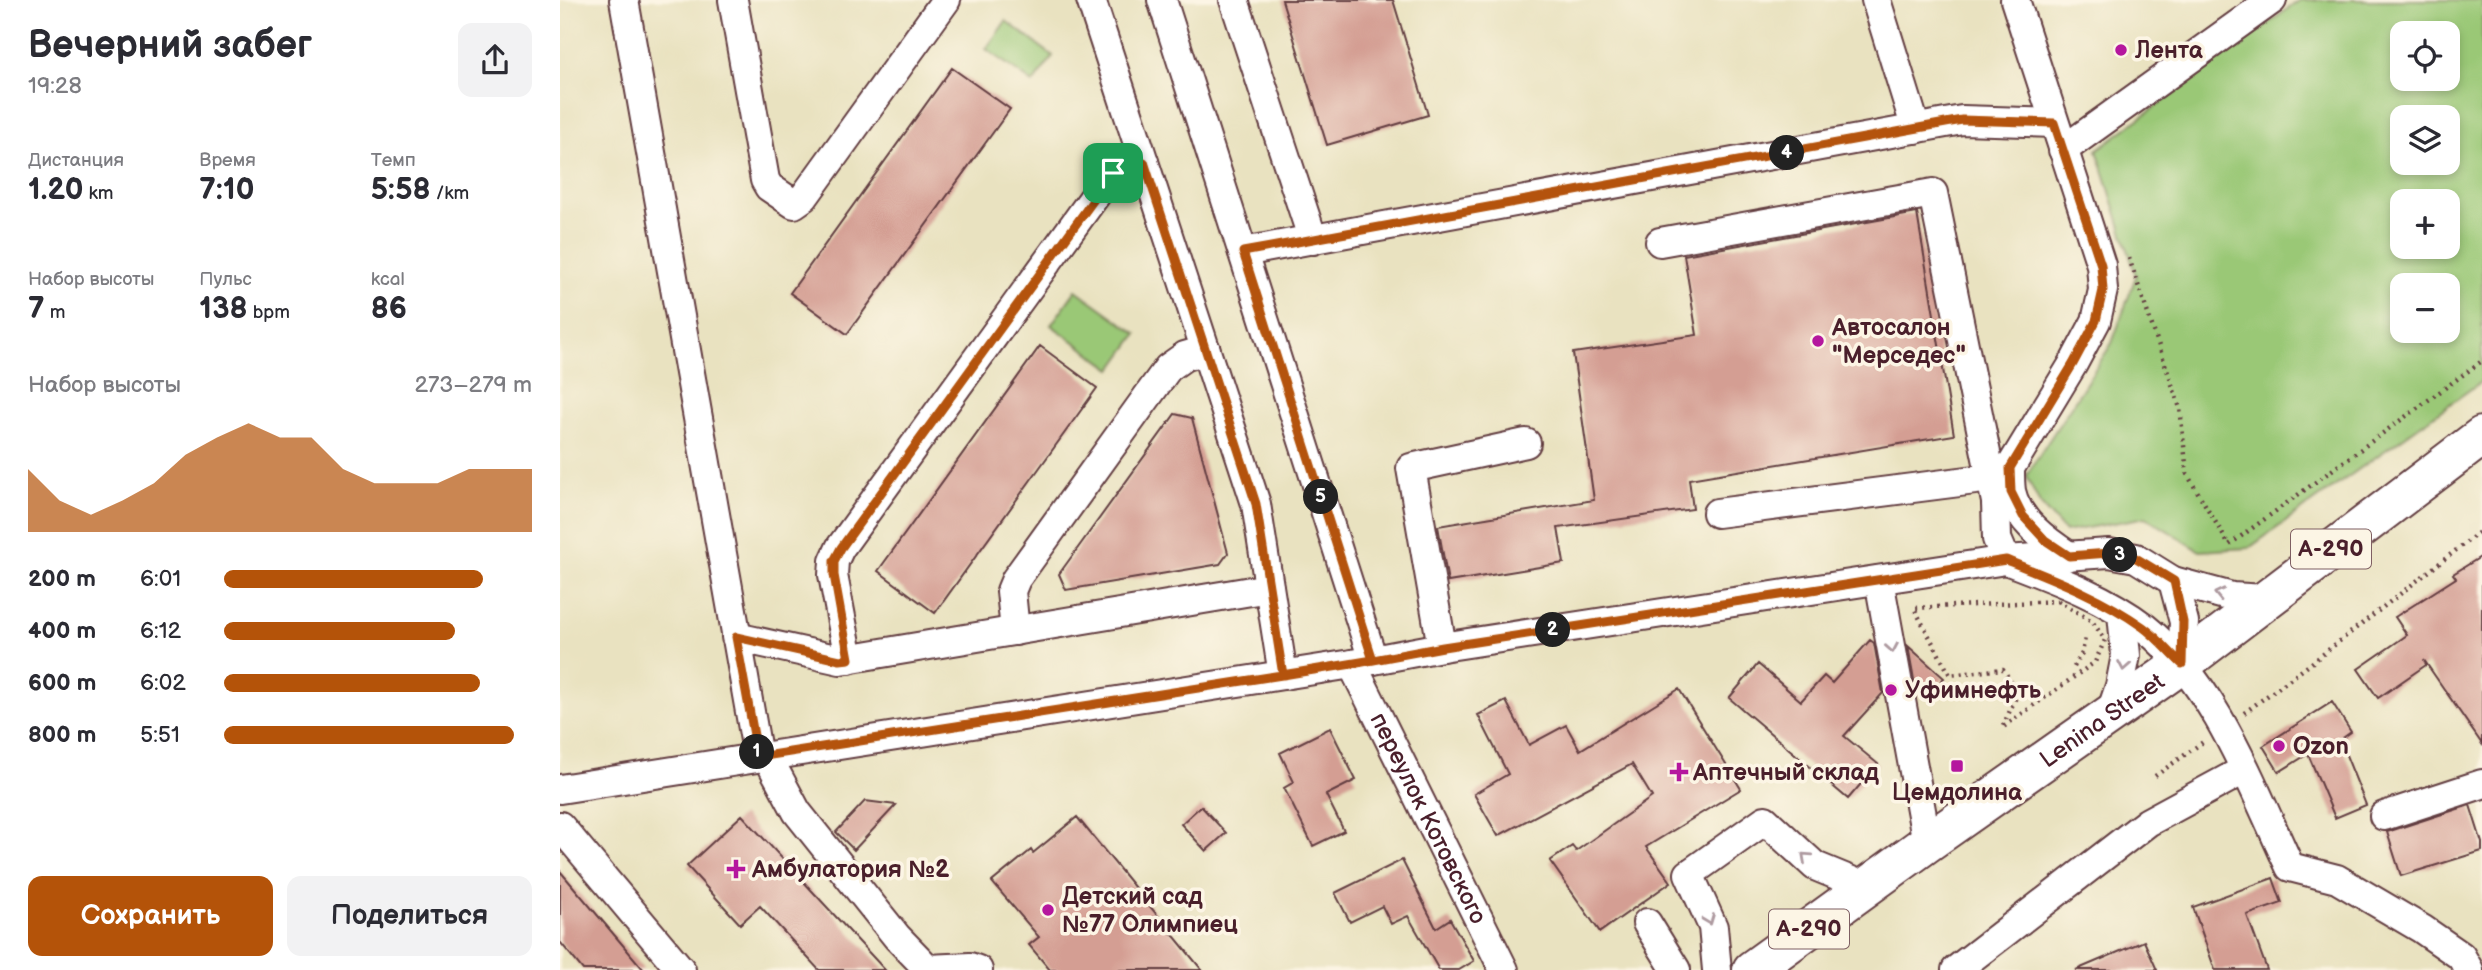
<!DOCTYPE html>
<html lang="ru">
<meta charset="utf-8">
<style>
:root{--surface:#fff;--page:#f2f2f3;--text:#2b2b33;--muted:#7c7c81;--accent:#b45309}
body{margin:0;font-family:"Balsamiq Sans",sans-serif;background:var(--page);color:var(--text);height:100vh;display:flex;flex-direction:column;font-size:26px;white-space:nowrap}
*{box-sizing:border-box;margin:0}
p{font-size:23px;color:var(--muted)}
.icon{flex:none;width:38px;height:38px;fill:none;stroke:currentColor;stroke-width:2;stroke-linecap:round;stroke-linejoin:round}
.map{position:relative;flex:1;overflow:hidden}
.panel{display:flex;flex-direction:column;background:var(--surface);width:560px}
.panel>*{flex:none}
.controls{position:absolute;left:1830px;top:21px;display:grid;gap:14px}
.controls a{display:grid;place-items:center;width:70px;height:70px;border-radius:14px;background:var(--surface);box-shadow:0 4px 10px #0003;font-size:35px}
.pin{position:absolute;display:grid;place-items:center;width:60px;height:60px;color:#fff;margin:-30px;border-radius:14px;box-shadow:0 4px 10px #0006}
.km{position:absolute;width:35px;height:35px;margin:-18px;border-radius:50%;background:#222;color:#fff;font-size:19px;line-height:35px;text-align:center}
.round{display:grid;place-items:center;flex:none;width:74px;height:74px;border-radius:14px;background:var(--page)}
.overview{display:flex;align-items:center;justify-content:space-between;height:119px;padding:0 28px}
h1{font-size:38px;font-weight:700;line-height:52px}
.metrics{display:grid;grid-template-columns:repeat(3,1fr);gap:10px;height:119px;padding:7px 28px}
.metrics div{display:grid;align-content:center}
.metrics b{font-size:30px;font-weight:700}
.metrics small{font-size:19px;font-weight:400}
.metrics p{font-size:19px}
.chart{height:196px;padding:14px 28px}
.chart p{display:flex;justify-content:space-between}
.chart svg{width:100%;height:126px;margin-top:7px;fill:var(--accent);opacity:.7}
.cta{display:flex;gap:14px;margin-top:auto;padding:14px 28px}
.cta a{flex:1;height:80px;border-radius:14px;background:var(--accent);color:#fff;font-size:28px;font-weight:700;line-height:80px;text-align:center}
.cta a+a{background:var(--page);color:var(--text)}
ul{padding:0 28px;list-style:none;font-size:23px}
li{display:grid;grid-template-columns:112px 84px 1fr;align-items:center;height:52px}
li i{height:18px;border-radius:9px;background:var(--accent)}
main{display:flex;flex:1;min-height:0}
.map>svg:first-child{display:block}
.green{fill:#9ac876;stroke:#727450;stroke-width:2;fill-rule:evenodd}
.building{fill:#d49e93}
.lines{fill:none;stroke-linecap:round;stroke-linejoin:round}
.minor-casing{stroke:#623c41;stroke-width:32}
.highway-casing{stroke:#623c41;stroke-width:42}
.path{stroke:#623c41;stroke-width:4.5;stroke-dasharray:2 5;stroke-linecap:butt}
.minor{stroke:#fff;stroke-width:28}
.highway{stroke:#fff;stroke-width:38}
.oneway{stroke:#ae9aa0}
.route-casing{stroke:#fff;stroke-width:14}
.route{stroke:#b45309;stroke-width:9}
.poi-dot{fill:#b5179e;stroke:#fcf5e5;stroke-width:2.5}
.labels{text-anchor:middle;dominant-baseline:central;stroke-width:7;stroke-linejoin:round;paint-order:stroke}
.shield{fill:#fcf5e5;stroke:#7f5f63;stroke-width:2}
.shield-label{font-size:23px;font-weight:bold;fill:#4a1f2b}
.poi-label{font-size:24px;font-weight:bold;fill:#4a1f2b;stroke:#fcf5e5;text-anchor:start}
.street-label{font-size:24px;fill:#4a1f2b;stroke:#fcf5e5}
</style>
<main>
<section class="panel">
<div class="overview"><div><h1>Вечерний забег</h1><p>19:28</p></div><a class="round"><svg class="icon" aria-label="share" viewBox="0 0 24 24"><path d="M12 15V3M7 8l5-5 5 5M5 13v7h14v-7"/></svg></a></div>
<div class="metrics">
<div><p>Дистанция</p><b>1.20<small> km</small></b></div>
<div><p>Время</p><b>7:10</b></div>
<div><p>Темп</p><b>5:58<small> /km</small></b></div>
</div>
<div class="metrics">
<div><p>Набор высоты</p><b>7<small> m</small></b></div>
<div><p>Пульс</p><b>138<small> bpm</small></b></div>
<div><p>kcal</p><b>86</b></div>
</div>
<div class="chart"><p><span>Набор высоты</span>273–279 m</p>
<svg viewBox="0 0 160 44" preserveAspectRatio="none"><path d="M0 44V22L10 33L20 38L30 33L40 27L50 17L60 11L70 6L80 11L90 11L100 22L110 27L120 27L130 27L140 22L150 22L160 22V44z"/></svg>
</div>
<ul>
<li><b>200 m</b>6:01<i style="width:84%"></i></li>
<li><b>400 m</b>6:12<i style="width:75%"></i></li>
<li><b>600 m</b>6:02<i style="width:83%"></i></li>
<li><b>800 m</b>5:51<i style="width:94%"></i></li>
</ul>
<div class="cta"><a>Сохранить</a><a>Поделиться</a></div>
</section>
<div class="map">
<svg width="1922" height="970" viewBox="0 0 1922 970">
<rect width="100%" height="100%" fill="#fcf5e5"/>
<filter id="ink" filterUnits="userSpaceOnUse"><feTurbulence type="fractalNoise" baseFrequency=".0143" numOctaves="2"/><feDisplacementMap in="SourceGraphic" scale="14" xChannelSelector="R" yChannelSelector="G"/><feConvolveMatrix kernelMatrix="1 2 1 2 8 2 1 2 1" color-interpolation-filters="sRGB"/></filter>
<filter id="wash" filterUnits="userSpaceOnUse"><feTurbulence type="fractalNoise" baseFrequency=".00686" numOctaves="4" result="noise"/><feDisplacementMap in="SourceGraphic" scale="28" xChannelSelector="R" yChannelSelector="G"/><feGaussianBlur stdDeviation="1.57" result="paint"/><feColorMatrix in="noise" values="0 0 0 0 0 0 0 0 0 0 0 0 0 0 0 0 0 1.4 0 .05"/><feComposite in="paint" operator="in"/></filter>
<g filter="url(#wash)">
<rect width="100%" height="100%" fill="#e9e2c0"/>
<!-- green -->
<path class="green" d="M 1740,0 L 1922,0 L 1922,381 L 1689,548 L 1640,551 L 1586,517 L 1505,532 L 1480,504 L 1466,476 L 1552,343 L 1576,276 L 1537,150 ZM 1888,33 L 1888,79 L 1843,79 L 1843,33 ZM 1888,117 L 1888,163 L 1843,163 L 1843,117 ZM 1843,201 L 1888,201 L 1888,247 L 1843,247 ZM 1843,285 L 1888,285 L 1888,331 L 1843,331 Z
M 446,21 L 493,56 L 473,83 L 426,49 Z
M 516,290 L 577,334 L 552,369 L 491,325 Z"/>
<g id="blocks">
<!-- building -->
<path class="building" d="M 722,0 L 833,0 L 868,115 L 767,145 Z
M 392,68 L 450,109 L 287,334 L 230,293 Z
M 1357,213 L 1394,435 L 1129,479 L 1133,509 L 998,528 L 1004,563 L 888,582 L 878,526 L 1034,500 L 1013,353 L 1137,335 L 1124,255 Z
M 480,346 L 537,388 L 375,613 L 318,571 Z
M 615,414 L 632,418 L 668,553 L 660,564 L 506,590 L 499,574 Z
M 1922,556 L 1922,744 L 1864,660 L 1866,665 L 1818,698 L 1798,669 L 1847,635 L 1835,617 L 1896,578 L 1893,574 Z
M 1310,640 L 1314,643 L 1323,693 L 1284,736 L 1318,764 L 1288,799 L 1169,698 L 1198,664 L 1241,701 L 1264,676 L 1272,683 Z
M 1348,646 L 1384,678 L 1365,699 L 1356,691 Z
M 1119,689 L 1181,789 L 1086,847 L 1111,882 L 1040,932 L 990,861 L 1012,846 L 1016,851 L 1092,797 L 1072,764 L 938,836 L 914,794 L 948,774 L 918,715 L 946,701 L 969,745 L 1006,725 L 1020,750 Z
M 1772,702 L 1791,732 L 1780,740 L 1806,805 L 1775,818 L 1748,754 L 1719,772 L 1703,746 Z
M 770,728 L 796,780 L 766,795 L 784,831 L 753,846 L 724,788 L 734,782 L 720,753 Z
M 305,801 L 336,805 L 294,850 L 276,832 Z
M 1910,805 L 1922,843 L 1922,851 L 1841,876 L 1827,832 Z
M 641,806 L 666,833 L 646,851 L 621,824 Z
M 182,815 L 254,893 L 325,970 L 259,970 L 200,906 L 180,924 L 127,866 Z
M 517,817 L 642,970 L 490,970 L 469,945 L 479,937 L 432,882 L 471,850 L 473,853 Z
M 842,860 L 876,928 L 890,919 L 914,961 L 899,970 L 879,970 L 848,916 L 831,924 L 822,906 L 790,922 L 775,893 Z
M 0,871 L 84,970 L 23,970 L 0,942 Z
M 1713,878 L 1722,903 L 1687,915 L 1707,970 L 1655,970 L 1633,907 Z
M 1584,941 L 1597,970 L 1516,970 Z"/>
</g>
</g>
<g filter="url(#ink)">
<use href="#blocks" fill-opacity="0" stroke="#623c41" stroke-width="2"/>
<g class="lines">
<defs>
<g id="minor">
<path d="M 64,0 L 198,757"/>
<path d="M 173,0 L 205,180 L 209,187 L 234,204 L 244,197 L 386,0"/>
<path d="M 531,0 L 696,504 L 723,675"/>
<path d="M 602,0 L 813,660"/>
<path d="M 674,0 L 753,240"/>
<path d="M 1316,0 L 1356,129"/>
<path d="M 1455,0 L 1541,265 L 1543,290 L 1536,321 L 1513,364 L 1450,468 L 1436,502 L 1437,539 L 1446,560 C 1493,578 1545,597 1585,628 C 1656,685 1692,786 1730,867 L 1777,879 L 1862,929 L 1901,956 L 1909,970"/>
<path d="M 1503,150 L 1712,0"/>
<path d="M 1100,242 L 1373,193 L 1436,502"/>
<path d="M 683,252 L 1402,120 L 1494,123"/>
<path d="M 1450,468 C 1450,476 1450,484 1451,491 C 1457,520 1486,541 1509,556"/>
<path d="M 1157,513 L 1431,478"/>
<path d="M 1319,580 L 1367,843"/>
<path d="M 1613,581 L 1672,597 L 1705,599"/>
<path d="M 455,631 L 451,591 L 456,579 L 608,368 L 625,356 L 646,350"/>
<path d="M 176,637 L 280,660 L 709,588"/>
<path d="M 882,647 L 851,468 L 966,443"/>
<path d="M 289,659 L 273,575 L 274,561 L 280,548 L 548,178 L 553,173 L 584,162"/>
<path id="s1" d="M 792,664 L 944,970"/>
<path d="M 1550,715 L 1560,686 L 1566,655 L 1562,614"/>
<path d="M 207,756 L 237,812 L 337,937 L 368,969 L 410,967 L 418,970"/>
<path d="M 0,789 L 792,664 L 882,647 L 1446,560 L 1549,553 L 1576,558 L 1613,581 L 1624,622 L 1622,664"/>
<path d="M 1824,816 L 1922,784"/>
<path d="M 0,826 L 121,970"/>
<path d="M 1087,923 L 1116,970"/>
<path d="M 1157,970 L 1153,927 L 1129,874 L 1205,820 L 1255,866 L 1306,887"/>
<path d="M 1396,970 L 1588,822 L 1684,770"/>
</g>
<g id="highway">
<path id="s2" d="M 1192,970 L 1367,843 L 1622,664 L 1922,436"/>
</g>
</defs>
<!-- minor casing -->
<use href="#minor" class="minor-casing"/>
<!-- highway casing -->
<use href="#highway" class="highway-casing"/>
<!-- path -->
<path class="path" d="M 1569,258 L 1620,408 L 1627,474 L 1669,545 L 1922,361
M 1498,601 L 1532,621 L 1545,640 L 1535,662 L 1442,728 L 1458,693 L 1443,669 L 1390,675 L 1354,608 Z
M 1514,667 L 1522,653 L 1525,638
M 1684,713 L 1749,665 L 1922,530
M 1595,776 L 1643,742"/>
<!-- minor -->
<use href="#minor" class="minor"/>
<!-- highway -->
<use href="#highway" class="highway"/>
</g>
<!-- one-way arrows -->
<defs><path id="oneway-chevron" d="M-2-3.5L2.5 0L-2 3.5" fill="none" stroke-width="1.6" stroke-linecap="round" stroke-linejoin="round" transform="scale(1.75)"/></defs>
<g class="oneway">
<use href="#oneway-chevron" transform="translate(1659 594) rotate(-167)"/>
<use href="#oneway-chevron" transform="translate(1332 648) rotate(80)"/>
<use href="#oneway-chevron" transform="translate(1564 666) rotate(100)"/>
<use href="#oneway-chevron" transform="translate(1246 857) rotate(-138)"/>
<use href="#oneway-chevron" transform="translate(1149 920) rotate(69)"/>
</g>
</g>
<g class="lines" filter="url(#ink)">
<defs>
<path id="route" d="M 553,173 L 281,548 L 274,561 L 274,575 L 289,659 L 280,660 L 176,637 L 198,757 L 792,664 L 883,647 L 1446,560 C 1494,579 1541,597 1583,627 C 1597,637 1609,652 1622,664 L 1623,622 L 1614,581 L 1576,558 L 1549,553 L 1509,556 L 1485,540 L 1463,516 L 1451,492 L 1450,468 L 1513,364 L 1536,321 L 1543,290 L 1541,265 L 1494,123 L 1402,120 L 683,252 L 813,660 L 723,675 L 696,504 L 584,162 L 553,173"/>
</defs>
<!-- route casing -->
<use href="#route" class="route-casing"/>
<!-- route -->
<use href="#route" class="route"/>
</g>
<!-- markers -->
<g class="poi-dot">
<circle cx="1561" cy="50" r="7"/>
<circle cx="1258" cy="341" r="7"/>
<circle cx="1331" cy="690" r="7"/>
<circle cx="1719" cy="746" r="7"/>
<rect x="1390" y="759" width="14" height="14" rx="3.5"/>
<path d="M1115.5 761.5h7v7h7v7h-7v7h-7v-7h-7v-7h7z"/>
<path d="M172.5 858.5h7v7h7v7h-7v7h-7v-7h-7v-7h7z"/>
<circle cx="488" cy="910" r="7"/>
</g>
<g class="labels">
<!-- shield labels -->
<g class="shield">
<rect x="1731" y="529.5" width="80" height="39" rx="5"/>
<rect x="1209" y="909.5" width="80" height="39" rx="5"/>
</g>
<g class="shield-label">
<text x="1771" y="549">А-290</text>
<text x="1249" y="929">А-290</text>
</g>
<!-- poi labels -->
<g class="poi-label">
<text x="1575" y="50">Лента</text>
<text x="1272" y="327">Автосалон<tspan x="1272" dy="28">"Мерседес"</tspan></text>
<text x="1345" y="690">Уфимнефть</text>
<text x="1733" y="746">Ozon</text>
<text x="1133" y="772">Аптечный склад</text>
<text x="1397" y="792" text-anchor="middle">Цемдолина</text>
<text x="192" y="869">Амбулатория №2</text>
<text x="502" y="896">Детский сад<tspan x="502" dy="28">№77 Олимпиец</tspan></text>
</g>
<!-- street labels -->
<g class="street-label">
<text stroke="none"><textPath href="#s2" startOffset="430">Lenina Street</textPath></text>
<text stroke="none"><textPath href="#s1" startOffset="172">переулок Котовского</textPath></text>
</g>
</g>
</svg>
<div class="controls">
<a><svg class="icon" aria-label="locate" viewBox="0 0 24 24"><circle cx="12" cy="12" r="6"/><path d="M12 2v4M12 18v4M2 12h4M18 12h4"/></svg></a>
<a><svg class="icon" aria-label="layers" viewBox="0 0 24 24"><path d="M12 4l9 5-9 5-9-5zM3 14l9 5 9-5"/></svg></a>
<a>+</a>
<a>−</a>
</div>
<div class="pin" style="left:553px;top:173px;background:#1e9e55"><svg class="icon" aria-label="arrive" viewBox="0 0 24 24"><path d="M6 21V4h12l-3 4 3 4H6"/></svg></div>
<b class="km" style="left:197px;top:752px">1</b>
<b class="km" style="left:993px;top:630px">2</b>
<b class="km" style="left:1560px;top:555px">3</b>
<b class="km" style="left:1227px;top:153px">4</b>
<b class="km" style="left:761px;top:497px">5</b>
</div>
</main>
